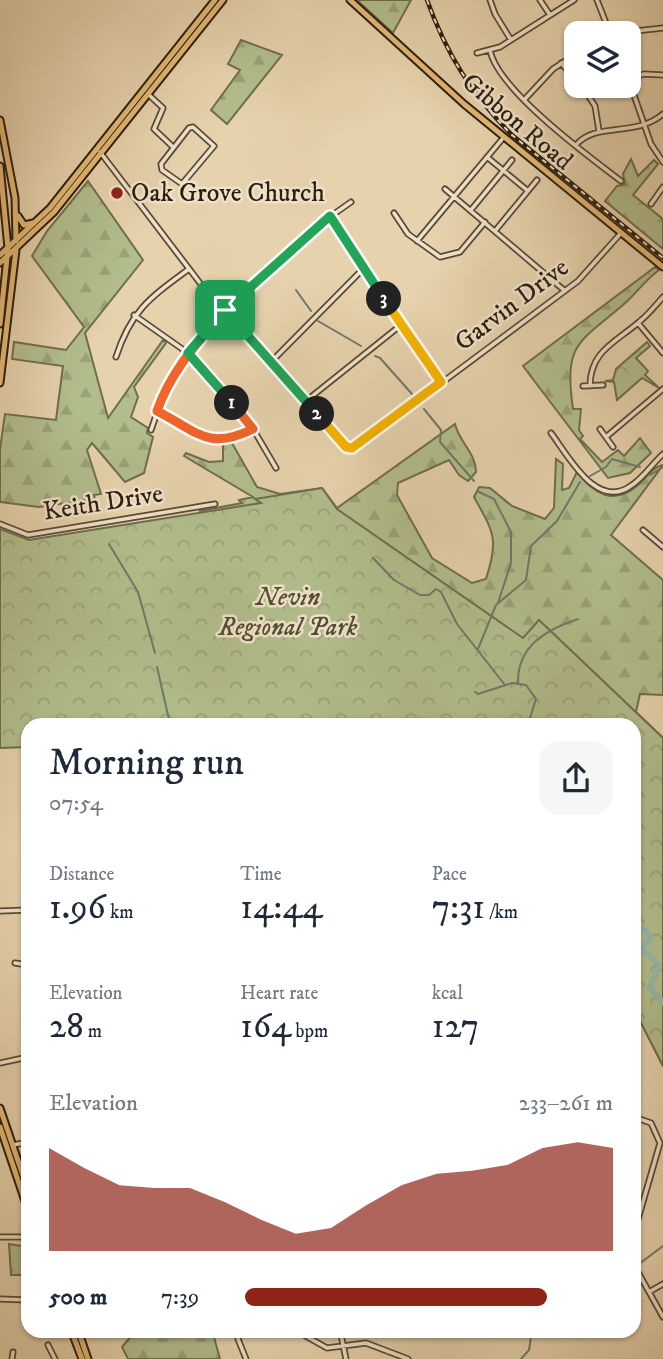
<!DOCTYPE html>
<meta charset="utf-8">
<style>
:root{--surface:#fff;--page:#f6f6f7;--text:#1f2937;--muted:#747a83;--accent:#8f2418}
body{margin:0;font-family:"IM FELL DW Pica",serif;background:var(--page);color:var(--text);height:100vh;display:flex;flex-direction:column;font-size:26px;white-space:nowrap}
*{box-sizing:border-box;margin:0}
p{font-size:23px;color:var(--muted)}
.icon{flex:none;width:38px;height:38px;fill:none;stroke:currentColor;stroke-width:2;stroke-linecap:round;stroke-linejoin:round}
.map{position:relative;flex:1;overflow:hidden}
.panel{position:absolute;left:21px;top:718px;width:620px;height:620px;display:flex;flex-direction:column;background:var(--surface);border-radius:21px;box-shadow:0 2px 5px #0004}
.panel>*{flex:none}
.buttons{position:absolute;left:564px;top:21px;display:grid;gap:14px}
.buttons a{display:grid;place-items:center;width:77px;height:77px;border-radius:14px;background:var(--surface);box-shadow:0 2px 5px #0004;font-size:35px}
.pin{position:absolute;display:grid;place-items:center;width:60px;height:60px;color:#fff;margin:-30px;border-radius:14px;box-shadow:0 4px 10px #0006}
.km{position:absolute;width:35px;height:35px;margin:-18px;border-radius:50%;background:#222;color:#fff;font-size:19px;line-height:35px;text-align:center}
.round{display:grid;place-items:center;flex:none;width:74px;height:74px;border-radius:21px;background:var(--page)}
.overview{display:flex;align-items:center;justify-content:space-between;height:119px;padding:0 28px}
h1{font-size:38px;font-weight:600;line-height:52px}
.stats{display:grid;grid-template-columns:repeat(3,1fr);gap:10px;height:119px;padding:7px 28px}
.stats div{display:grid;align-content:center}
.stats b{font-size:35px;font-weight:600}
.stats small{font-size:19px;font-weight:400}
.stats p{font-size:19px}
.chart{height:196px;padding:14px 28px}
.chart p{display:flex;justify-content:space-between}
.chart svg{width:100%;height:126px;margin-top:7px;fill:var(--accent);opacity:.7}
ul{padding:0 28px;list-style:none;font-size:23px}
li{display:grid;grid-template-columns:112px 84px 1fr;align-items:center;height:52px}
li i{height:18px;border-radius:9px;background:var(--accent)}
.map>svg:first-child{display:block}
.forest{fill:url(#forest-firs);stroke:#6f6e4d;stroke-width:2}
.park{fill:url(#park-crowns);stroke:#6f6e4d;stroke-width:2}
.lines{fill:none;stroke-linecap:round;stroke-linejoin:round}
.stream{stroke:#6c7a6a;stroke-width:2}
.river{stroke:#96b8a8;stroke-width:6}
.minor-casing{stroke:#5a4b36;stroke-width:7}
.major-casing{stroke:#2c1e0e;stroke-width:9}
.minor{stroke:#efe2ca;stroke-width:3.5}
.major{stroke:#e3b976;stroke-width:5}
.rail-casing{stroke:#2c1e0e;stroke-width:4.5}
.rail{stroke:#efe2ca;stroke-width:2;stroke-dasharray:5;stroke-linecap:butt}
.split-1-casing{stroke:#fff;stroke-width:14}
.split-2-casing{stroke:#fff;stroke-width:14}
.split-3-casing{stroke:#fff;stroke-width:14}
.split-4-casing{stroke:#fff;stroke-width:14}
.split-1{stroke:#f0652b;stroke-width:9}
.split-2{stroke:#22a559;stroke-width:9}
.split-3{stroke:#f5b400;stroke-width:9}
.split-4{stroke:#22a559;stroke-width:9}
.poi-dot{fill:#8f2418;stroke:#efe2ca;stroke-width:2.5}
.labels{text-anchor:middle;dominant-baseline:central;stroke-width:5;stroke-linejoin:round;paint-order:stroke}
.street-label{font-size:26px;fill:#2c1e0e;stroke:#efe2ca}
.poi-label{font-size:26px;fill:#2c1e0e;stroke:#efe2ca;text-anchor:start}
.park-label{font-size:26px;font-style:italic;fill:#544e34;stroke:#efe2ca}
</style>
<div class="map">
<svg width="663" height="1359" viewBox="0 0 663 1359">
<defs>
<pattern id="forest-firs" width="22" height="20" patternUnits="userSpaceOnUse" patternTransform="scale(1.75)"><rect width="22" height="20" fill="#b2bd8c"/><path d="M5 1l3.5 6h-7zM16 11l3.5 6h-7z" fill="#99a278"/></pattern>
<pattern id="park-crowns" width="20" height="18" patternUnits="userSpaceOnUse" patternTransform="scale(1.75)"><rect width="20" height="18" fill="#b2bd8c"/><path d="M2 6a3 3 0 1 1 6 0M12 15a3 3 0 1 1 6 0" fill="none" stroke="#99a278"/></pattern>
</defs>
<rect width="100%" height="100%" fill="#e6d2ad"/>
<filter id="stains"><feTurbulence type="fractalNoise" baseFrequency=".00286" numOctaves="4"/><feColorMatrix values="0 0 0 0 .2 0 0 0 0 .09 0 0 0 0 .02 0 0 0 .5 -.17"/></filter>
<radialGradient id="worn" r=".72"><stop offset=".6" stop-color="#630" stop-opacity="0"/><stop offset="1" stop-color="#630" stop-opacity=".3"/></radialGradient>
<!-- forest -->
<path class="forest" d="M 357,0 L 411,0 L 393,33 Z
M 241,40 L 282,55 L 227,124 L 211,110 L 240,70 L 228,64 Z
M 631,159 L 638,176 L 654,160 L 658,164 L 633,195 L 663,219 L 663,249 L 605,201 L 617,186 L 625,184 L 623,174 Z
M 88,181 L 143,260 L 85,333 L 108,418 L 163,340 L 166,343 L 134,387 L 138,397 L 131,417 L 148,428 L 147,433 L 153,437 L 144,473 L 125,482 L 92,443 L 87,450 L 101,494 L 94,495 L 95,499 L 39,507 L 0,502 L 0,449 L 5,414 L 56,420 L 63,366 L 12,359 L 14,342 L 66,350 L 84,327 L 32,256 L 47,231 Z
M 655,267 L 659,270 C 645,280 636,294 623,305 C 577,344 564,344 573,409 L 581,409 L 579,430 L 583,436 L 580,439 L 602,462 L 618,450 L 624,456 L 640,438 L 651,453 L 630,473 L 608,478 L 523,366 Z
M 455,424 C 459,442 476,453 476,472 L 468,481 L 459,475 L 449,460 L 398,483 L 397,495 L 432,558 L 472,583 L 486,579 C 499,539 494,533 474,497 L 479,487 L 490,488 L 512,506 L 545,519 L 554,508 L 556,459 L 563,464 L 562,490 L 569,488 L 577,472 C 593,493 613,507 638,485 C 646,478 652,467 663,465 L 611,535 L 663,580 L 663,695 L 640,694 L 636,712 L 663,738 L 663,1066 L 634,1009 L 634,724 L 406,724 L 200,511 L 242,503 L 239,500 L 253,497 L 184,456 L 186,453 L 209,462 L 223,461 L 223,444 L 232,443 L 257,487 L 280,494 L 322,488 L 337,508 Z
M 9,1244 L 28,1247 L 28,1275 L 11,1275 Z
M 142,1330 L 212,1330 L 220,1359 L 128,1359 L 122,1347 L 132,1335 Z"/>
<!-- park -->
<path class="park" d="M 647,342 L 650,346 L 636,358 L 648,371 L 645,375 L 659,388 L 642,378 L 617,400 L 614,382 L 605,381 L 613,380 L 616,369 Z
M 322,488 L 337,509 L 523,638 L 539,620 L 663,738 L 663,1066 L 634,1009 L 634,724 L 28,724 L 28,747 L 0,748 L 0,529 L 29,540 L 261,503 L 255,499 Z"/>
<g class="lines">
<!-- stream -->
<path class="stream" d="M 296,290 L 311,311
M 318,321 L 361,346
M 375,356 L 380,358 L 412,394
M 424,409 L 441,430 L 440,442 L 474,481
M 650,475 L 663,467
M 590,476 L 606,467 L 612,459 L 640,467
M 477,491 L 494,499 L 511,532 L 511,563 L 498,603
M 109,544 L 138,592 L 155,653
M 373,558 L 394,580 L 420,595 L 429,595 L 436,589 L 441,592 L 457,624 L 505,685
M 478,649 L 496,605 L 526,580 L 531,546 L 557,521 L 580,482
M 157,667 L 170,724
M 518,683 C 517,645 548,629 578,619
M 475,692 L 478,694 L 512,683 L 526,685 L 536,699 L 530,718 L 520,724
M 639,1264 L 663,1246
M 521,1359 L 529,1350 L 532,1330"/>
<!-- river -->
<path class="river" d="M 634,927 C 642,927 649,931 651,939 L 643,945 L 644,951 L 659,965 L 650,988 L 663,1003"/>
<defs>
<path id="minor" d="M 490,0 L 495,14 L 511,40
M 540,0 L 550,15
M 597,0 L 610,33
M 617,33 L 663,28
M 490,50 C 497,89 588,156 621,181
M 477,53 L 500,47 L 574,0
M 561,63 L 576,80
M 628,78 L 651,144 L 663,162
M 629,79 L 644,74 L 663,75
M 582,86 L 595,106 L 599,131
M 148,94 L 163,108 L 154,129 L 173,147
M 525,99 L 553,69 L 576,54
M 193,127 L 214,146 L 182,184 L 162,170 L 161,164 L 189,128 Z
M 576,145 C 596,121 635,138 663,114
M 100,152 L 203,287 L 349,448 L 361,443 L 578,281 L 621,233
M 487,157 L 528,191
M 445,189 L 565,291
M 651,204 L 663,187
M 471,210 L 512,160
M 394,213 L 408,234 L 440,257 L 460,252 L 485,222
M 330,216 L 441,382
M 495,231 L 537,180
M 417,241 L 504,137
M 134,315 L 188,353 L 249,422 L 276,468
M 638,323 L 663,353
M 116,357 C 131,310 151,297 189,269
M 271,362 L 364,268
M 583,386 L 603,385
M 590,386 C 590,351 616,342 639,322 C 648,315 655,306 663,297
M 306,401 L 401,325
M 157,412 C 198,431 208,451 253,429
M 600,429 L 613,447
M 151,430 L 168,381 L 224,310 L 324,221 L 351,202
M 551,433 C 568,455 597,512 632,485 C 644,477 652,464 663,454
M 606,437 L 663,389
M 0,524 L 28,535 L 215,504
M 643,530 L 663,547
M 0,911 L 28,910
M 15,963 L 28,965
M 0,1063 L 28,1057
M 634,1117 L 651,1123 L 660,1143 L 634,1233
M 13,1145 L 28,1142
M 0,1237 L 28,1237
M 634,1265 L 663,1317
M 649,1292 L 663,1284
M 0,1299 L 28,1300
M 239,1330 L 238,1339 L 246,1359
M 295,1330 L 327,1348 L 366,1343 L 408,1359
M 340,1330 L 346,1359
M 48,1345 L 55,1359
M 12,1359 L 13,1352"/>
<path id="major" d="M 350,0 L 464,104 L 663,267
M 0,120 L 15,198 L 16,241
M 0,166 L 8,248 L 0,324
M 18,216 L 24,225 L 33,223
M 0,255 L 50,208 L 215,0
M 0,263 L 54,212 L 223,0
M 0,383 L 16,250
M 0,1108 L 28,1190
M 0,1127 L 28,1210
M 71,1330 L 82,1359
M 78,1330 L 88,1359"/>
</defs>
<!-- minor casing -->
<use href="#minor" class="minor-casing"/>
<!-- major casing -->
<use href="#major" class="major-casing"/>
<!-- minor -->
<use href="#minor" class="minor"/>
<!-- major -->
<use href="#major" class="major"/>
<defs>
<path id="rail" d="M 427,0 C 446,53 472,95 512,135 L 663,258"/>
</defs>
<!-- rail casing -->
<use href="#rail" class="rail-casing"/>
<!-- rail -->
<use href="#rail" class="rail"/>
</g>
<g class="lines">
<defs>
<path id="split-1" d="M 225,310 C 197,343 171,371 157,411 C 198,432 208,451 253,429 L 232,403"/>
<path id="split-2" d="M 232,403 L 188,353 L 225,310 L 317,414"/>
<path id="split-3" d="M 317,414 L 346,447 L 352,448 L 441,382 L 384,299"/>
<path id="split-4" d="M 225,310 L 330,216 L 384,299"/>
</defs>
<!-- split-1 casing -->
<use href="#split-1" class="split-1-casing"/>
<!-- split-2 casing -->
<use href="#split-2" class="split-2-casing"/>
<!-- split-3 casing -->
<use href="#split-3" class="split-3-casing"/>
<!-- split-4 casing -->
<use href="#split-4" class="split-4-casing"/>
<!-- split-1 -->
<use href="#split-1" class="split-1"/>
<!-- split-2 -->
<use href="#split-2" class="split-2"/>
<!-- split-3 -->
<use href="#split-3" class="split-3"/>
<!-- split-4 -->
<use href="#split-4" class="split-4"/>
</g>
<!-- markers -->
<circle class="poi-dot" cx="117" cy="193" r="7"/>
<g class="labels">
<!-- street labels -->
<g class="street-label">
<text transform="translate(517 122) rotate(40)">Gibbon Road</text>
<text transform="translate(512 305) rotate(-37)">Garvin Drive</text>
<text transform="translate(103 503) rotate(-9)">Keith Drive</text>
</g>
<!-- poi labels -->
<g class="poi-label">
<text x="131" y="193">Oak Grove Church</text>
</g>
<!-- park labels -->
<g class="park-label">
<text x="288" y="597">Nevin<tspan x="288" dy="30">Regional Park</tspan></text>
</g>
</g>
<rect width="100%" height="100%" filter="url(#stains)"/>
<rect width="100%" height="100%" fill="url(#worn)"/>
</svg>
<div class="buttons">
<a><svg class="icon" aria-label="layers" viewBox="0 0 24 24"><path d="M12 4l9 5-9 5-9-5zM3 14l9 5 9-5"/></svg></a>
</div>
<div class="pin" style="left:225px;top:310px;background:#1e9e55"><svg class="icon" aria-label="arrive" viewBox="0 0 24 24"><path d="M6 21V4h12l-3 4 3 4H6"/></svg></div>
<b class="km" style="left:232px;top:403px">1</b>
<b class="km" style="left:317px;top:414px">2</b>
<b class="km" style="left:384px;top:299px">3</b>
<section class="panel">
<div class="overview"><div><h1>Morning run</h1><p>07:54</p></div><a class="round"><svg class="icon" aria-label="share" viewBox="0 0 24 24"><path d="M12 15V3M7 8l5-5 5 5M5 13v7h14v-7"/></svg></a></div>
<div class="stats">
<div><p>Distance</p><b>1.96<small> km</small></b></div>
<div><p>Time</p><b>14:44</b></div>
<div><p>Pace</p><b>7:31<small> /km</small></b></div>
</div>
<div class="stats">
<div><p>Elevation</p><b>28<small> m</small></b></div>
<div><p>Heart rate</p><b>164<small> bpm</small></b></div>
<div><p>kcal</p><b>127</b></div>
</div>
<div class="chart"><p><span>Elevation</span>233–261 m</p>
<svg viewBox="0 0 160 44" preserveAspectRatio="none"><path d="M0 44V8L10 15L20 21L30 22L40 22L50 27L60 33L70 38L80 36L90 28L100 21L110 17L120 16L130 14L140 8L150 6L160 8V44z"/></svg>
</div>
<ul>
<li><b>500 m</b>7:39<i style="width:82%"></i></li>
</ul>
</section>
</div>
